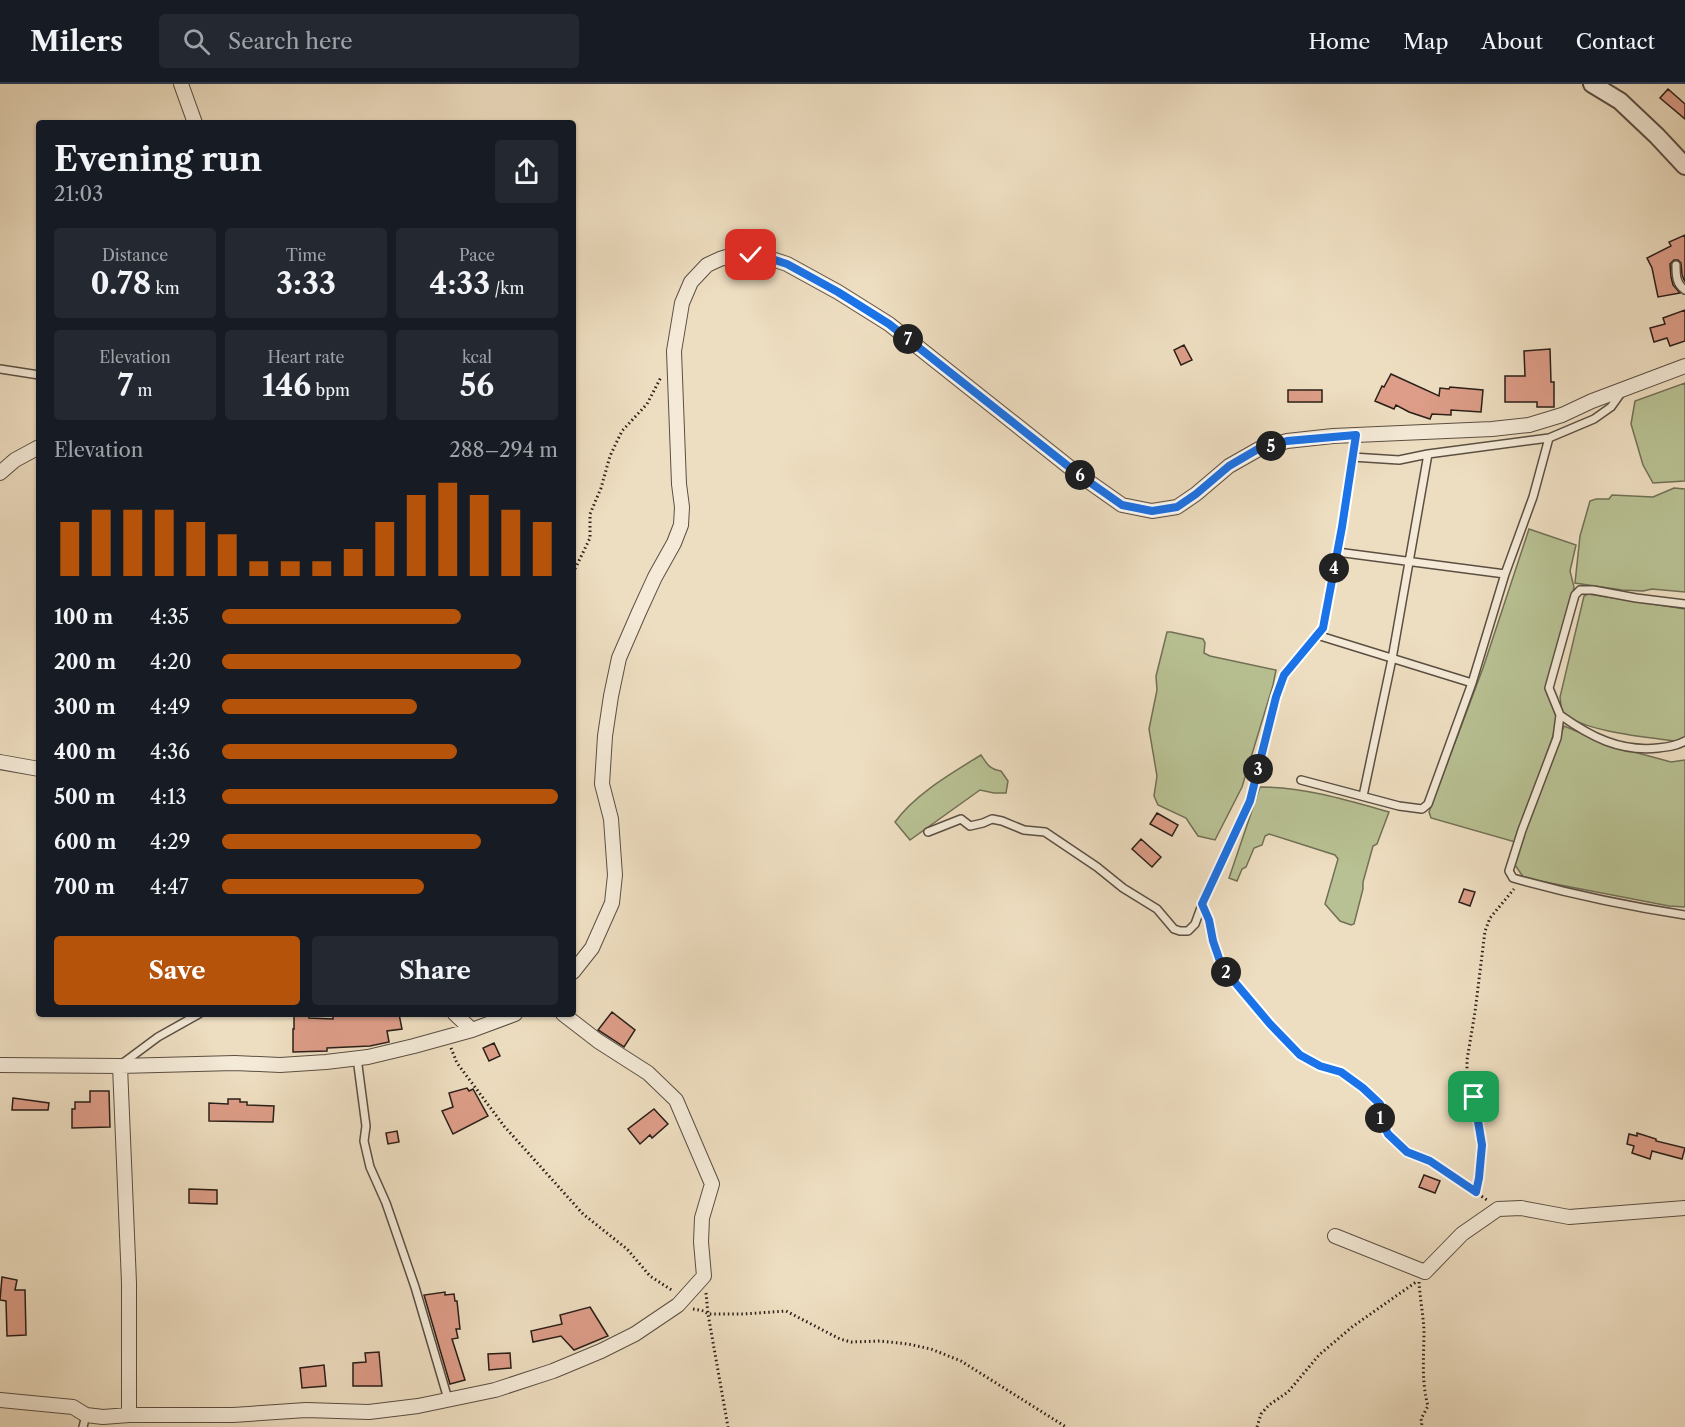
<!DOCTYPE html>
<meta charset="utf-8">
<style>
:root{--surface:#171b24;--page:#242831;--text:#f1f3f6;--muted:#9ea1a6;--line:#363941;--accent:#b45309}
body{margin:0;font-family:"Libre Caslon Text",serif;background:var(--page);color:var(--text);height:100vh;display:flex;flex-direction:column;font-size:22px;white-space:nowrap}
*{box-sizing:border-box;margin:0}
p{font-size:20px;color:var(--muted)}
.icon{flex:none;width:33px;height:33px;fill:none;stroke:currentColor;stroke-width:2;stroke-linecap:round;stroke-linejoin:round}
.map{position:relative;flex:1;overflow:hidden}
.panel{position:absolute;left:36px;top:36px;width:540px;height:897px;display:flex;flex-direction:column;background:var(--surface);border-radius:6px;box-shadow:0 2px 4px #0004}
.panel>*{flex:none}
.pin{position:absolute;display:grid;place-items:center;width:51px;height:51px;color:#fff;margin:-26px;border-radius:12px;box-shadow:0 3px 9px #0006}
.km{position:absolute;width:30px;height:30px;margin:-15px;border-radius:50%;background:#222;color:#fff;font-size:16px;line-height:30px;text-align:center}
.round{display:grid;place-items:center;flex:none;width:63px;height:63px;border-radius:6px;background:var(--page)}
.headline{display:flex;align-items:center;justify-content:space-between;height:102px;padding:0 18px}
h1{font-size:33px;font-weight:800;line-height:45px}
.stats{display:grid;grid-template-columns:repeat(3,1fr);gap:9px;height:102px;padding:6px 18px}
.stats div{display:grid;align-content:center;border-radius:6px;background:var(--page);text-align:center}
.stats b{font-size:30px;font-weight:800}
.stats small{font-size:16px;font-weight:400}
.stats p{font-size:16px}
.chart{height:168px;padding:12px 18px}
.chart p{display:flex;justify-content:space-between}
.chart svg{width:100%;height:108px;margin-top:6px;stroke:var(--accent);stroke-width:6}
.button{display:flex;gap:12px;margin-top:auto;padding:12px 18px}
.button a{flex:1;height:69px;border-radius:6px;background:var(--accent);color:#fff;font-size:24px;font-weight:800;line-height:69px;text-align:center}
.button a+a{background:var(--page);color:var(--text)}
ul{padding:0 18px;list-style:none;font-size:20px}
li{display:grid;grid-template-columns:96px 72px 1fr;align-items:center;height:45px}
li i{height:15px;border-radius:8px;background:var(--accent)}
header{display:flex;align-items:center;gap:36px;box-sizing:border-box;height:84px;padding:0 30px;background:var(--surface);border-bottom:2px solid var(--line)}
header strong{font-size:28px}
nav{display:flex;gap:33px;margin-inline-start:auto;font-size:21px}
.search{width:420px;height:54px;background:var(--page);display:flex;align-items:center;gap:15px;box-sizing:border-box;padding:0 21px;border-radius:6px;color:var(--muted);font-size:22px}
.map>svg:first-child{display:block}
.green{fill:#b8c193;stroke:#717056;stroke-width:1.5}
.building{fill:#dd9d88;stroke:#2a1f19;stroke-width:1.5}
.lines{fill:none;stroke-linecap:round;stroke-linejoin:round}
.service-casing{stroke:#5b4f43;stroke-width:10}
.minor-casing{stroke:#5b4f43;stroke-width:16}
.tertiary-casing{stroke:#5b4f43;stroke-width:20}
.path{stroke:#2a1f19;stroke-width:3;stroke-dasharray:1.5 3;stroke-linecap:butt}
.service{stroke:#f4ead7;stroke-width:7}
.minor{stroke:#f4ead7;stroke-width:14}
.tertiary{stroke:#f4ead7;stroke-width:16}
.route-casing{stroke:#fff;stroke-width:12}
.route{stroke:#1a73e8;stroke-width:8}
</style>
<header>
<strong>Milers</strong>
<div class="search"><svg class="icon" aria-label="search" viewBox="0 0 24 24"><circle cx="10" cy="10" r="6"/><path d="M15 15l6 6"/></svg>Search here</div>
<nav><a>Home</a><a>Map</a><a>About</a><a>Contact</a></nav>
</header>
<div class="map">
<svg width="1685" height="1343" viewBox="0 0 1685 1343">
<rect width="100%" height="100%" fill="#eedec1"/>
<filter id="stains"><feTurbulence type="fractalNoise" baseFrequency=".00333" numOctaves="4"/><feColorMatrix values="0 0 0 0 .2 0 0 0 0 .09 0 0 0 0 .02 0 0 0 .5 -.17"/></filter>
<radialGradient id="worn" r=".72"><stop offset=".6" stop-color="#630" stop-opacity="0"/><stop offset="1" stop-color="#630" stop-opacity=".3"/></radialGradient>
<!-- green -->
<path class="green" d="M 1685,299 L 1685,397 L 1653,399 L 1643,381 L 1631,340 L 1635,317 Z
M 1674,404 L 1685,405 L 1685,508 L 1652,505 L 1643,507 L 1622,506 L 1575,499 L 1580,452 L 1590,417 L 1596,415 L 1609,415 L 1612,411 L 1653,413 Z
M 1529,445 L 1576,461 L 1570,487 L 1574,503 L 1570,524 L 1547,604 L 1557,633 L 1556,643 L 1517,756 L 1515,758 L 1431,734 L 1429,728 L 1483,584 Z
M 1588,510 L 1685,525 L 1685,655 L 1683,656 L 1675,657 C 1645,653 1586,648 1562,629 L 1560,613 L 1584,512 Z
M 1167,548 L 1171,548 L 1203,555 L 1205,559 L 1204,569 L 1210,572 L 1276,586 L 1273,601 L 1242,703 L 1215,756 L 1198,752 L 1186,734 L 1158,721 L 1154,712 L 1157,692 L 1149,645 L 1157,606 L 1156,592 Z
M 1564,642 L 1612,662 L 1671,678 L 1685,676 L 1685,823 L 1669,822 L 1524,794 L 1515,781 L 1518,766 Z
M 981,671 C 987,680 989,685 1001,687 L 1008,697 L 1006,709 L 994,709 L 980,706 L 910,756 L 895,738 C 915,710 952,689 981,671 Z
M 1260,703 C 1304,703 1347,716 1389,728 L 1377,760 L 1373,762 L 1363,798 L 1363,805 L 1354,840 L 1351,841 L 1340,837 L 1325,820 L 1338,775 L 1335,771 L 1269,750 L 1265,752 L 1262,761 L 1254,764 L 1246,783 L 1242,785 L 1237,797 L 1229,794 Z"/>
<!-- building -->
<path class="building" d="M 1668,5 L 1685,20 L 1685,35 L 1660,14 Z
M 1685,151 L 1685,198 L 1682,191 L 1681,179 L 1678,176 L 1674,176 L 1670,180 L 1671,193 L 1673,201 L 1680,209 L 1658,213 L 1652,184 L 1647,174 L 1671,162 L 1669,158 Z
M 1685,226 L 1685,257 L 1670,262 L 1667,254 L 1654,258 L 1650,244 L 1665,240 L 1663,234 Z
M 1184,261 L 1192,276 L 1181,281 L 1174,266 Z
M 1550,265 L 1551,298 L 1554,298 L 1554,323 L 1537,323 L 1537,318 L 1505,318 L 1505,292 L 1525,292 L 1524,267 Z
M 1391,290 L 1439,312 L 1440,304 L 1449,305 L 1450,303 L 1483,306 L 1481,328 L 1451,326 L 1451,331 L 1432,330 L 1430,335 L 1409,328 L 1396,321 L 1394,325 L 1375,317 L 1382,302 L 1384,303 Z
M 1288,306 L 1322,306 L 1322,318 L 1288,318 Z
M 1157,729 L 1178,741 L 1172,752 L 1150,740 Z
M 1141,755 L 1161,773 L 1152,783 L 1132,765 Z
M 1464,805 L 1475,808 L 1470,822 L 1459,818 Z
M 612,928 L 635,946 L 624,963 L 598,946 Z
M 294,930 L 309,930 L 309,934 L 333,935 L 333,930 L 399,930 L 402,945 L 387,947 L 389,958 L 370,962 L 327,964 L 327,967 L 293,968 L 293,945 L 294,945 Z
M 494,959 L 500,972 L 489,977 L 483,964 Z
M 467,1004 L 469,1007 L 473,1005 L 488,1032 L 453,1050 L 442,1027 L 453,1023 L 449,1009 Z
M 90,1007 L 109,1007 L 110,1043 L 72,1044 L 72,1025 L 75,1025 L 75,1018 L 90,1018 Z
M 13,1014 L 49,1019 L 48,1026 L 12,1026 Z
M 228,1015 L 240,1015 L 240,1018 L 247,1018 L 247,1021 L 274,1022 L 273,1038 L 209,1037 L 209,1019 L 228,1020 Z
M 654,1025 L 668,1040 L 652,1054 L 650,1051 L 640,1060 L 628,1045 Z
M 397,1047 L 399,1058 L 388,1060 L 386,1049 Z
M 1637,1049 L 1656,1055 L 1656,1057 L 1685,1064 L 1682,1075 L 1652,1067 L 1650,1075 L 1632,1069 L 1634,1062 L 1627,1060 L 1629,1050 L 1637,1052 Z
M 1424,1091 L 1440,1097 L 1435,1109 L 1419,1103 Z
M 189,1105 L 217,1106 L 217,1120 L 189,1119 Z
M 2,1193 L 17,1196 L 15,1206 L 25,1206 L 26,1251 L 7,1252 L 6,1217 L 0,1216 Z
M 445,1208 L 445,1211 L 454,1210 L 455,1217 L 457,1217 L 460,1245 L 456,1245 L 458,1254 L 452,1255 L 465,1296 L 450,1300 L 424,1211 Z
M 590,1223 L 608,1252 L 574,1266 L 561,1252 L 533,1258 L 531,1247 L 562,1240 L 560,1231 Z
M 379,1268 L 382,1302 L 353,1302 L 353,1279 L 366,1278 L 365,1269 Z
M 510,1269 L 511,1284 L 489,1286 L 488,1270 Z
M 324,1281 L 326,1302 L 302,1304 L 300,1284 Z"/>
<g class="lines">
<defs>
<path id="service" d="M 1676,181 C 1676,191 1676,200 1685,206
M 0,285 L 39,291
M 1352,373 L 1399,376 L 1428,370 L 1549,354 L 1594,335 L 1611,323 L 1621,309
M 1337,468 L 1505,490
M 1685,520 L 1636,514 L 1593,506 L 1580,506 L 1575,511 L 1549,604 L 1560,631 L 1557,654 L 1522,746 L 1509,787 L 1513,794 C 1570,810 1627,822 1685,831
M 1317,551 L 1472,599
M 1560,631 C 1591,653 1620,668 1658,664 C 1668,663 1676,662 1685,657
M 1301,696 L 1399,722 L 1422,725 L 1428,720 L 1472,599 L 1505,490 L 1533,413 L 1549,354
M 1363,712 L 1392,575 L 1428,370
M 928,748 L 961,735 L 970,742 L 983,739 L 992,735 L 1002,737 L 1024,746 L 1045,748 L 1097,783 L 1123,804 L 1157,825 L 1174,845 L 1180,847 L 1188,847 L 1195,840 L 1206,810 L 1250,717 L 1276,613 L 1284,591 L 1323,544 L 1342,443 L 1356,351
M 357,974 L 366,1042 L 364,1057 L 370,1083 L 386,1119 L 415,1203 L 448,1315
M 123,979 L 158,953 L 199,930
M 83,1343 L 86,1331"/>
<path id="minor" d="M 181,0 L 195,39
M 0,389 L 15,376 L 39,363
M 0,678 L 39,685
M 573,888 L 592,864 L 612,819 L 615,791 L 611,735 L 602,700 L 605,652 L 611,612 L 619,574 L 639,528 L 655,493 L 674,459 L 681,441 L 682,423 L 679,400 L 674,267 L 682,219 L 691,198 L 707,181 L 720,175 L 733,171 L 766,173 L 787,180 L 838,208 L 889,240 L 1078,390 L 1122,421 L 1152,427 L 1177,423 L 1196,410 L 1229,382 L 1259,365 L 1287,357 L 1333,352 L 1492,345 L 1529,341 L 1562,331 L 1592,317 L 1685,282
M 455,930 L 472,946
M 0,981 L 120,982 L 235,979 L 280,981 L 326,978 L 368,973 L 414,962 L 472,946 L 515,930
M 120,982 L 129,1199 L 129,1331
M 1335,1152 L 1425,1188 L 1462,1150 L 1498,1125 L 1521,1124 L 1569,1133 L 1685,1124
M 0,1316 L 73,1323 L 86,1331 L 103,1333 L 129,1331 L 233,1331 L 306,1326 L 369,1328 L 418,1322 L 495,1306 L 553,1287 L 601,1267 L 635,1250 L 678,1221 L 704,1192 L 701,1158 L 702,1134 L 712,1100 L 676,1016 L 648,989 L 598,957 L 563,930"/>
<path id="tertiary" d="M 1592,0 L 1620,17 L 1657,52 L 1685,82"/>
</defs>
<!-- service casing -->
<use href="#service" class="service-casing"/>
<!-- minor casing -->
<use href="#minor" class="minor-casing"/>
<!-- tertiary casing -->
<use href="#tertiary" class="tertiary-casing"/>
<!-- path -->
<path class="path" d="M 573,489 L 590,454 L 590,430 L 601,404 L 610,372 L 622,347 L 647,320 L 661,293
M 1208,834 L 1213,857 L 1222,883 L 1270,940 L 1300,971 L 1320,982 L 1341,988 L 1363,1004 L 1380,1020 L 1380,1033 L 1387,1050 L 1407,1068 L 1430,1077 L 1487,1116
M 451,964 L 457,979 L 504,1042 L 583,1130 L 627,1165 L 650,1192 L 673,1207
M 1476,1108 L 1479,1094 L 1482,1061 L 1474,1013 L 1467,992 L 1467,976 L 1475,928 L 1485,847 L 1490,834 L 1514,805
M 1419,1198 C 1420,1214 1423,1230 1424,1246 C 1424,1272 1421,1297 1428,1322 L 1421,1335 L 1422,1339 L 1421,1343
M 706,1209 L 708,1230 L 728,1343
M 693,1225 L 704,1227 L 708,1230 L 744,1230 L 786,1227 L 840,1255 L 851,1258 L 880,1257 L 908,1260 L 931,1265 L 961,1277 L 1066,1343
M 1257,1343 L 1261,1330 L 1269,1321 L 1288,1308 L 1319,1271 L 1352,1243 L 1416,1198"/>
<!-- service -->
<use href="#service" class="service"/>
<!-- minor -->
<use href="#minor" class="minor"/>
<!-- tertiary -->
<use href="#tertiary" class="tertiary"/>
</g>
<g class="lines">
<defs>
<path id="route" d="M 751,171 L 766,173 L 787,180 L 838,208 L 889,240 L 1078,390 L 1122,421 L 1152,427 L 1177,423 L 1196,410 L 1229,382 L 1258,365 L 1287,357 L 1356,351 L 1342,443 L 1323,544 L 1284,591 L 1276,613 L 1250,717 L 1202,820 L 1209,836 L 1213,857 L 1222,883 L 1270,940 L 1300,971 L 1320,982 L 1341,988 L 1363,1004 L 1380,1020 L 1380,1033 L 1388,1050 L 1407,1068 L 1430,1077 L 1476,1108 L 1479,1094 L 1482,1061 L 1474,1013"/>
</defs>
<!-- route casing -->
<use href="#route" class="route-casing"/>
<!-- route -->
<use href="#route" class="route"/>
</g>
<rect width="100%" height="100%" filter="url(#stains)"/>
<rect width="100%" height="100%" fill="url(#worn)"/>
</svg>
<div class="pin" style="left:1474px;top:1013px;background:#1e9e55"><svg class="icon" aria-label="arrive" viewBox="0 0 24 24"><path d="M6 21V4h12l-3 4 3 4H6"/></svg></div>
<div class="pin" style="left:751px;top:171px;background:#d93025"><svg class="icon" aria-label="check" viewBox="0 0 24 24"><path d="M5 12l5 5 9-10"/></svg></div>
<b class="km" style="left:1380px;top:1034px">1</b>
<b class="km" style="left:1226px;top:888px">2</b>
<b class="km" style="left:1258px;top:685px">3</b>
<b class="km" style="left:1334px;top:484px">4</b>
<b class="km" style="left:1271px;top:362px">5</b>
<b class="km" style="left:1080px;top:391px">6</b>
<b class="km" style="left:908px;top:255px">7</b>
<section class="panel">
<div class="headline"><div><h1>Evening run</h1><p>21:03</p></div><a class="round"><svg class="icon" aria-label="share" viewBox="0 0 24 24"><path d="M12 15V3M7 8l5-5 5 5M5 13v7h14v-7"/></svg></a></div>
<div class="stats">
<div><p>Distance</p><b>0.78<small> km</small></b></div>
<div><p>Time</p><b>3:33</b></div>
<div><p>Pace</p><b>4:33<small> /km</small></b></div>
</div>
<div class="stats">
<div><p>Elevation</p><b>7<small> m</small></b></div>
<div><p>Heart rate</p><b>146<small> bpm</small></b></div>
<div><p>kcal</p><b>56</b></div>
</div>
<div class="chart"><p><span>Elevation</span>288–294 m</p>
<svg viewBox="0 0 160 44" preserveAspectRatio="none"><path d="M5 44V22M15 44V17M25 44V17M35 44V17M45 44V22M55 44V27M65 44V38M75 44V38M85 44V38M95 44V33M105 44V22M115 44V11M125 44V6M135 44V11M145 44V17M155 44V22"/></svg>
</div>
<ul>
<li><b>100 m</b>4:35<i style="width:71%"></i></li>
<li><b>200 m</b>4:20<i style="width:89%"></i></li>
<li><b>300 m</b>4:49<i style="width:58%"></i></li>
<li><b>400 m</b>4:36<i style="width:70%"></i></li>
<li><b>500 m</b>4:13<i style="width:100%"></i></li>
<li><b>600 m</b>4:29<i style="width:77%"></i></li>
<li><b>700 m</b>4:47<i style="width:60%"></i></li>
</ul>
<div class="button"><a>Save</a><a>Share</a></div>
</section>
</div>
